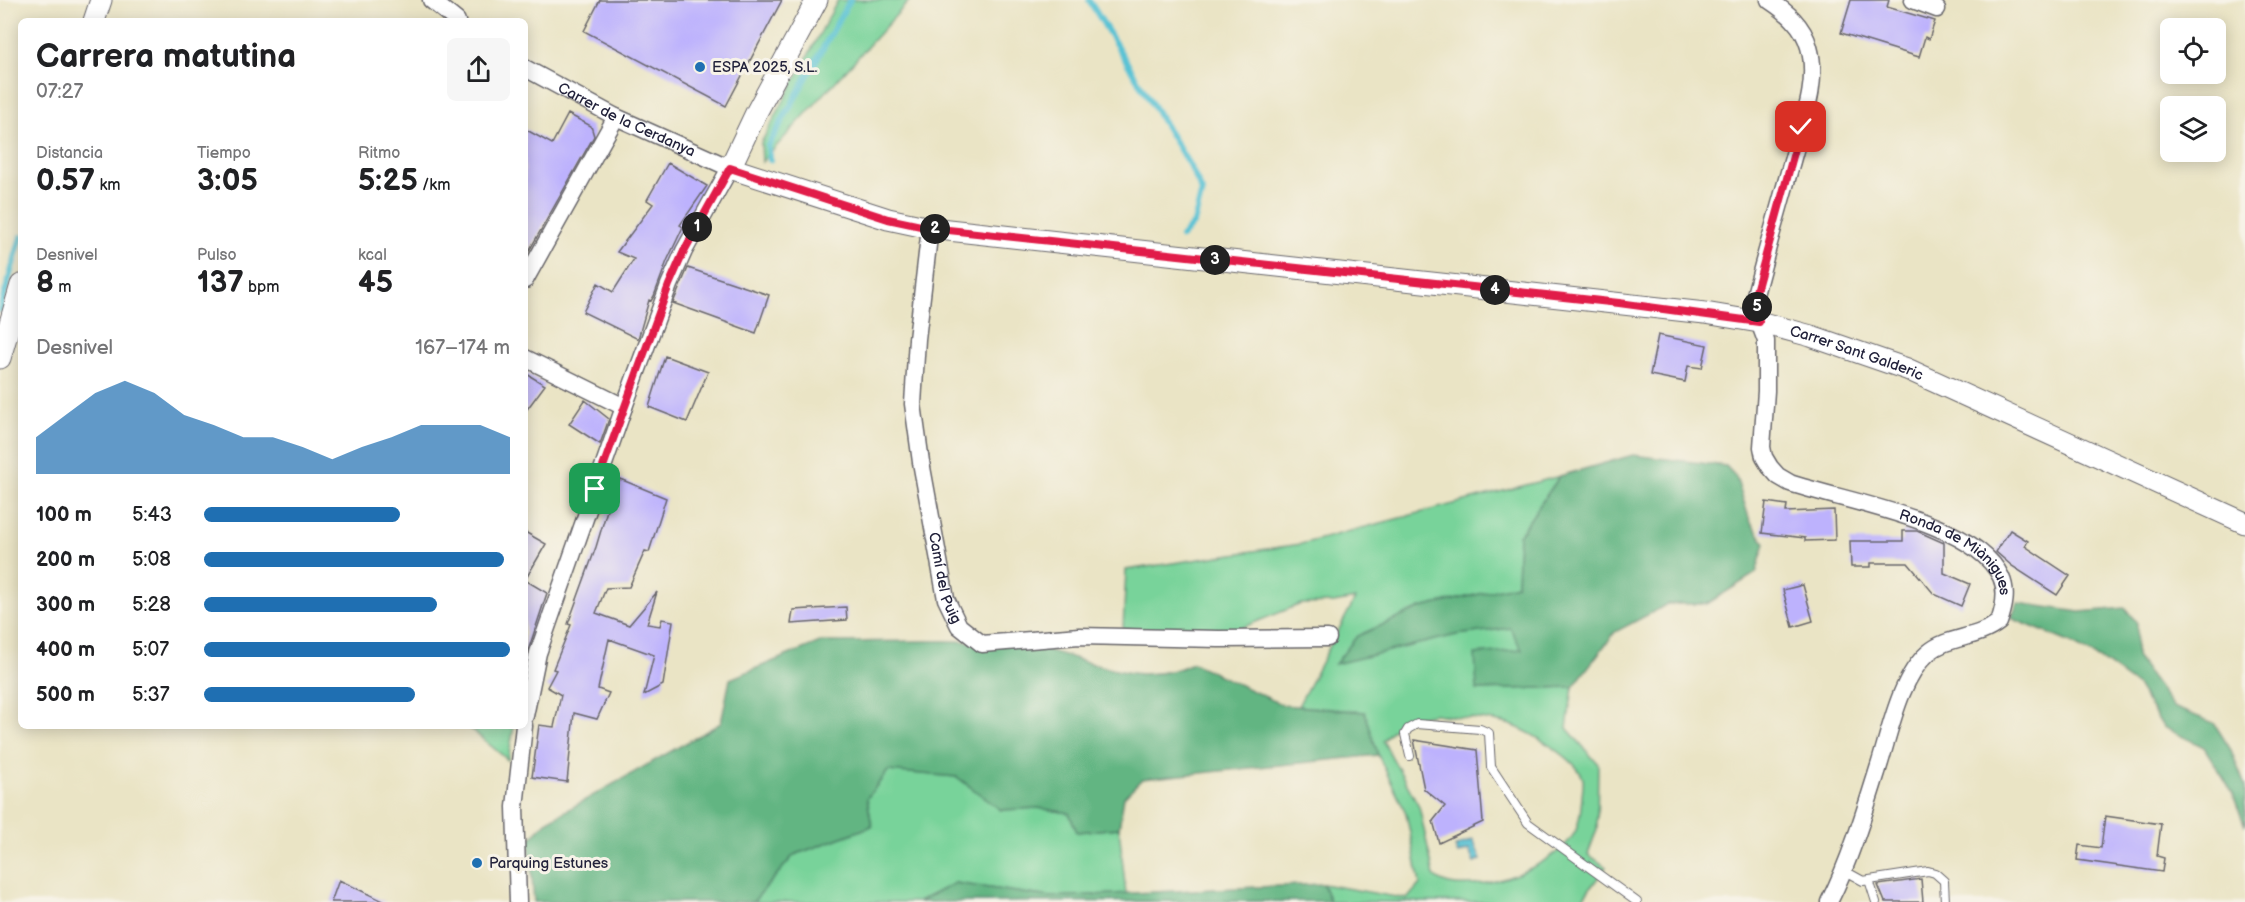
<!DOCTYPE html>
<html lang="es">
<meta charset="utf-8">
<style>
:root{--surface:#fff;--page:#f6f6f6;--text:#202124;--muted:#757577;--accent:#1f6fb2}
body{margin:0;font-family:"Balsamiq Sans",sans-serif;background:var(--page);color:var(--text);height:100vh;display:flex;flex-direction:column;font-size:22px;white-space:nowrap}
*{box-sizing:border-box;margin:0}
p{font-size:20px;color:var(--muted)}
.icon{flex:none;width:33px;height:33px;fill:none;stroke:currentColor;stroke-width:2;stroke-linecap:round;stroke-linejoin:round}
.map{position:relative;flex:1;overflow:hidden}
.sheet{position:absolute;left:18px;top:18px;width:510px;height:711px;display:flex;flex-direction:column;background:var(--surface);border-radius:9px;box-shadow:0 3px 15px #0003}
.sheet>*{flex:none}
.fabs{position:absolute;left:2160px;top:18px;display:grid;gap:12px}
.fabs a{display:grid;place-items:center;width:66px;height:66px;border-radius:9px;background:var(--surface);box-shadow:0 3px 15px #0003;font-size:30px}
.pin{position:absolute;display:grid;place-items:center;width:51px;height:51px;color:#fff;margin:-26px;border-radius:12px;box-shadow:0 3px 9px #0006}
.km{position:absolute;width:30px;height:30px;margin:-15px;border-radius:50%;background:#222;color:#fff;font-size:16px;line-height:30px;text-align:center}
.round{display:grid;place-items:center;flex:none;width:63px;height:63px;border-radius:9px;background:var(--page)}
.head{display:flex;align-items:center;justify-content:space-between;height:102px;padding:0 18px}
h1{font-size:33px;font-weight:600;line-height:45px}
.metrics{display:grid;grid-template-columns:repeat(3,1fr);gap:9px;height:102px;padding:6px 18px}
.metrics div{display:grid;align-content:center}
.metrics b{font-size:30px;font-weight:600}
.metrics small{font-size:16px;font-weight:400}
.metrics p{font-size:16px}
.chart{height:168px;padding:12px 18px}
.chart p{display:flex;justify-content:space-between}
.chart svg{width:100%;height:108px;margin-top:6px;fill:var(--accent);opacity:.7}
ul{padding:0 18px;list-style:none;font-size:20px}
li{display:grid;grid-template-columns:96px 72px 1fr;align-items:center;height:45px}
li i{height:15px;border-radius:8px;background:var(--accent)}
.map>svg:first-child{display:block}
.green{fill:#78d39a;stroke:#4d7a6a;stroke-width:1.5;fill-rule:evenodd}
.forest{fill:#62b582;stroke:#426c5e;stroke-width:1.5}
.water{fill:#58c2d4;stroke:#3d7288;stroke-width:1.5}
.lines{fill:none;stroke-linecap:round;stroke-linejoin:round}
.stream{stroke:#58c2d4;stroke-width:6}
.building{fill:#bdb2fd}
.service-casing{stroke:#68666b;stroke-width:10}
.minor-casing{stroke:#68666b;stroke-width:19}
.tertiary-casing{stroke:#68666b;stroke-width:23}
.service{stroke:#fff;stroke-width:8}
.minor{stroke:#fff;stroke-width:16}
.tertiary{stroke:#fff;stroke-width:21}
.route-casing{stroke:#fff;stroke-width:12}
.route{stroke:#e11d48;stroke-width:8}
.poi-dot{fill:#1f6fb2;stroke:#f7f3e8;stroke-width:2}
.labels{text-anchor:middle;dominant-baseline:central;stroke-width:6;stroke-linejoin:round;paint-order:stroke}
.poi-label{font-size:15px;fill:#22223b;stroke:#f7f3e8;text-anchor:start}
.street-label{font-size:15px;fill:#22223b;stroke:#f7f3e8}
</style>
<div class="map">
<svg width="2245" height="902" viewBox="0 0 2245 902">
<rect width="100%" height="100%" fill="#f7f3e8"/>
<filter id="ink" filterUnits="userSpaceOnUse"><feTurbulence type="fractalNoise" baseFrequency=".0167" numOctaves="2"/><feDisplacementMap in="SourceGraphic" scale="12" xChannelSelector="R" yChannelSelector="G"/><feConvolveMatrix kernelMatrix="1 2 1 2 8 2 1 2 1" color-interpolation-filters="sRGB"/></filter>
<filter id="wash" filterUnits="userSpaceOnUse"><feTurbulence type="fractalNoise" baseFrequency=".008" numOctaves="4" result="noise"/><feDisplacementMap in="SourceGraphic" scale="24" xChannelSelector="R" yChannelSelector="G"/><feGaussianBlur stdDeviation="1.35" result="paint"/><feColorMatrix in="noise" values="0 0 0 0 0 0 0 0 0 0 0 0 0 0 0 0 0 1.4 0 .05"/><feComposite in="paint" operator="in"/></filter>
<g filter="url(#wash)">
<rect width="100%" height="100%" fill="#eae4c5"/>
<!-- green -->
<path class="green" d="M 838,0 L 910,0 L 762,162 L 761,143 Z
M 1560,476 L 1519,535 L 1517,585 L 1421,608 L 1357,636 L 1336,663 L 1456,635 L 1511,628 L 1522,650 L 1478,690 L 1573,687 L 1567,728 L 1598,764 L 1597,829 L 1588,854 L 1606,867 L 1580,902 L 1329,902 L 1323,884 L 1407,899 L 1420,884 L 1406,813 L 1378,755 L 1365,712 L 1298,706 L 1355,599 L 1334,603 L 1301,604 L 1231,632 L 1123,629 L 1126,570 L 1301,544 ZM 1435,714 C 1457,718 1491,718 1511,725 C 1530,732 1578,759 1583,779 C 1584,784 1582,791 1582,797 C 1581,807 1580,823 1575,832 C 1556,869 1459,902 1434,876 L 1419,806 L 1383,741 C 1395,723 1413,716 1435,714 Z
M 467,726 L 514,726 L 508,760 Z
M 888,771 L 957,777 L 1001,810 L 1038,808 L 1069,813 L 1077,832 L 1119,828 L 1126,894 L 1050,897 L 955,883 L 918,902 L 753,902 L 794,855 L 872,826 L 867,798 Z"/>
<!-- forest -->
<path class="forest" d="M 1633,455 L 1726,466 L 1736,477 L 1750,521 L 1765,543 L 1756,573 L 1707,604 L 1668,604 L 1615,632 L 1573,687 L 1477,690 L 1475,654 L 1522,650 L 1510,628 L 1456,635 L 1335,664 L 1357,636 L 1421,608 L 1517,585 L 1519,535 L 1560,476 Z
M 2018,603 L 2080,612 L 2125,608 L 2137,623 L 2136,657 L 2173,707 L 2214,723 L 2231,750 L 2245,786 L 2245,826 L 2232,792 L 2204,747 L 2163,727 L 2138,687 L 2098,658 L 2071,643 L 2011,618 Z
M 820,642 C 886,642 955,638 1021,645 C 1080,652 1132,693 1193,663 L 1283,705 L 1365,712 L 1378,755 L 1142,779 L 1124,797 L 1119,828 L 1077,832 L 1069,813 L 1038,808 L 1001,810 L 957,777 L 888,771 L 867,798 L 872,826 L 794,855 L 753,902 L 534,902 L 529,840 L 546,822 L 721,723 L 730,679 Z
M 955,883 L 1050,897 L 1323,884 L 1330,901 L 918,902 Z"/>
<!-- water -->
<path class="water" d="M 1473,840 L 1481,860 L 1474,863 L 1469,850 L 1458,854 L 1455,847 Z"/>
<g class="lines">
<!-- stream -->
<path class="stream" d="M 1089,0 L 1191,168 L 1202,191 L 1194,223 L 1181,237
M 770,160 L 768,146 L 850,0
M 0,310 L 21,237"/>
</g>
<g id="blocks">
<!-- building -->
<path class="building" d="M 600,0 L 782,0 L 726,106 L 584,31 Z
M 1851,0 L 1889,0 L 1887,7 L 1935,21 L 1929,39 L 1925,37 L 1919,57 L 1841,33 Z
M 568,114 L 591,126 L 594,136 L 525,258 L 525,129 L 552,144 Z
M 668,163 L 707,186 L 680,225 L 683,227 L 667,261 L 654,296 L 651,301 L 649,300 L 638,339 L 583,312 L 598,283 L 613,292 L 634,259 L 617,252 L 653,204 L 647,200 Z
M 688,268 L 769,295 L 756,333 L 673,303 Z
M 1658,335 L 1707,345 L 1702,368 L 1688,366 L 1685,382 L 1650,375 Z
M 665,356 L 708,372 L 687,422 L 649,407 Z
M 525,373 L 545,385 L 525,412 Z
M 585,400 L 609,419 L 600,444 L 569,424 Z
M 620,479 L 666,498 L 649,552 L 645,551 L 629,587 L 606,588 L 596,613 L 629,625 L 657,592 L 647,624 L 660,626 L 662,619 L 673,621 L 663,685 L 644,695 L 654,655 L 609,639 L 598,689 L 609,693 L 597,719 L 574,713 L 567,782 L 532,777 L 539,725 L 554,727 L 561,695 L 547,687 L 556,670 L 553,669 L 571,625 L 568,624 L 596,547 L 611,497 Z
M 1766,502 L 1787,505 L 1786,512 L 1834,510 L 1835,540 L 1805,541 L 1805,538 L 1762,533 Z
M 2010,530 L 2028,541 L 2025,546 L 2070,576 L 2057,595 L 2012,566 L 1996,552 Z
M 1903,531 L 1917,531 L 1944,543 L 1944,573 L 1970,584 L 1961,606 L 1934,594 L 1908,563 L 1871,563 L 1871,567 L 1851,567 L 1850,541 L 1903,541 Z
M 525,532 L 546,544 L 525,580 L 547,593 L 528,651 L 525,651 Z
M 1803,585 L 1813,621 L 1793,627 L 1783,590 Z
M 846,607 L 847,620 L 791,624 L 793,610 Z
M 1414,740 L 1477,750 L 1483,822 L 1439,843 L 1433,821 L 1445,806 L 1424,789 Z
M 2105,816 L 2161,824 L 2157,856 L 2164,858 L 2162,872 L 2077,860 L 2079,845 L 2101,848 Z
M 1921,879 L 1923,902 L 1885,902 L 1878,885 Z
M 339,880 L 385,902 L 331,902 Z"/>
</g>
</g>
<g filter="url(#ink)">
<use href="#blocks" fill-opacity="0" stroke="#68666b" stroke-width="1.5"/>
<g class="lines">
<defs>
<path id="service" d="M 1410,756 L 1405,734 L 1408,729 L 1417,724 L 1480,729 L 1489,733 L 1491,767 L 1528,823 L 1637,902
M 1843,870 L 1863,881 L 1928,871 L 1935,873 L 1944,881 L 1945,902
M 1869,880 L 1876,902"/>
<g id="minor">
<path d="M 431,0 L 457,21"/>
<path id="s1" d="M 1769,0 C 1787,12 1803,25 1809,47 C 1819,82 1803,121 1794,154 C 1781,201 1767,248 1755,295 L 1759,322 L 1766,341 L 1766,391 L 1762,447 L 1764,457 L 1770,467 L 1778,476 L 1790,483 C 1845,502 1975,521 2001,577 C 2008,592 2004,608 1999,622 C 1976,640 1949,635 1928,653 C 1899,679 1890,732 1878,769 C 1864,814 1850,860 1829,902"/>
<path d="M 1913,0 L 1937,9"/>
<path id="s2" d="M 525,68 L 616,117 L 730,168 L 684,251 L 669,285 L 624,407 L 538,653 L 525,716"/>
<path id="s3" d="M 930,228 L 917,339 L 913,404 L 921,462 L 946,599 L 959,626 L 982,644 L 1079,636 L 1219,639 L 1328,638"/>
<path d="M 525,280 L 616,117"/>
<path d="M 525,358 L 624,407"/>
<path d="M 518,902 L 515,807 L 524,726"/>
</g>
<g id="tertiary">
<path id="s4" d="M 817,0 L 756,113 L 730,168 L 888,219 L 930,228 L 1705,313 L 1759,322 L 1811,336 L 1907,369 L 2245,523"/>
<path d="M 94,21 L 101,0"/>
<path d="M 0,358 L 21,285"/>
</g>
</defs>
<!-- service casing -->
<use href="#service" class="service-casing"/>
<!-- minor casing -->
<use href="#minor" class="minor-casing"/>
<!-- tertiary casing -->
<use href="#tertiary" class="tertiary-casing"/>
<!-- service -->
<use href="#service" class="service"/>
<!-- minor -->
<use href="#minor" class="minor"/>
<!-- tertiary -->
<use href="#tertiary" class="tertiary"/>
</g>
</g>
<g class="lines" filter="url(#ink)">
<defs>
<path id="route" d="M 595,489 L 669,285 L 684,251 L 730,168 L 888,219 L 930,228 L 1619,303 L 1759,322 L 1755,295 L 1801,127"/>
</defs>
<!-- route casing -->
<use href="#route" class="route-casing"/>
<!-- route -->
<use href="#route" class="route"/>
</g>
<!-- markers -->
<g class="poi-dot">
<circle cx="700" cy="67" r="6"/>
<circle cx="477" cy="863" r="6"/>
</g>
<g class="labels">
<!-- poi labels -->
<g class="poi-label">
<text x="712" y="67">ESPA 2025, S.L.</text>
<text x="489" y="863">Parquing Estunes</text>
</g>
<!-- street labels -->
<g class="street-label">
<text stroke="none"><textPath href="#s2" startOffset="114">Carrer de la Cerdanya</textPath></text>
<text stroke="none"><textPath href="#s4" startOffset="1335">Carrer Sant Galderic</textPath></text>
<text stroke="none"><textPath href="#s1" startOffset="705">Ronda de Miànigues</textPath></text>
<text stroke="none"><textPath href="#s3" startOffset="354">Camí del Puig</textPath></text>
</g>
</g>
</svg>
<div class="fabs">
<a><svg class="icon" aria-label="locate" viewBox="0 0 24 24"><circle cx="12" cy="12" r="6"/><path d="M12 2v4M12 18v4M2 12h4M18 12h4"/></svg></a>
<a><svg class="icon" aria-label="layers" viewBox="0 0 24 24"><path d="M12 4l9 5-9 5-9-5zM3 14l9 5 9-5"/></svg></a>
</div>
<div class="pin" style="left:595px;top:489px;background:#1e9e55"><svg class="icon" aria-label="arrive" viewBox="0 0 24 24"><path d="M6 21V4h12l-3 4 3 4H6"/></svg></div>
<div class="pin" style="left:1801px;top:127px;background:#d93025"><svg class="icon" aria-label="check" viewBox="0 0 24 24"><path d="M5 12l5 5 9-10"/></svg></div>
<b class="km" style="left:697px;top:227px">1</b>
<b class="km" style="left:935px;top:229px">2</b>
<b class="km" style="left:1215px;top:260px">3</b>
<b class="km" style="left:1495px;top:290px">4</b>
<b class="km" style="left:1757px;top:307px">5</b>
<section class="sheet">
<div class="head"><div><h1>Carrera matutina</h1><p>07:27</p></div><a class="round"><svg class="icon" aria-label="share" viewBox="0 0 24 24"><path d="M12 15V3M7 8l5-5 5 5M5 13v7h14v-7"/></svg></a></div>
<div class="metrics">
<div><p>Distancia</p><b>0.57<small> km</small></b></div>
<div><p>Tiempo</p><b>3:05</b></div>
<div><p>Ritmo</p><b>5:25<small> /km</small></b></div>
</div>
<div class="metrics">
<div><p>Desnivel</p><b>8<small> m</small></b></div>
<div><p>Pulso</p><b>137<small> bpm</small></b></div>
<div><p>kcal</p><b>45</b></div>
</div>
<div class="chart"><p><span>Desnivel</span>167–174 m</p>
<svg viewBox="0 0 160 44" preserveAspectRatio="none"><path d="M0 44V29L10 20L20 11L30 6L40 11L50 20L60 24L70 29L80 29L90 33L100 38L110 33L120 29L130 24L140 24L150 24L160 29V44z"/></svg>
</div>
<ul>
<li><b>100 m</b>5:43<i style="width:64%"></i></li>
<li><b>200 m</b>5:08<i style="width:98%"></i></li>
<li><b>300 m</b>5:28<i style="width:76%"></i></li>
<li><b>400 m</b>5:07<i style="width:100%"></i></li>
<li><b>500 m</b>5:37<i style="width:69%"></i></li>
</ul>
</section>
</div>
